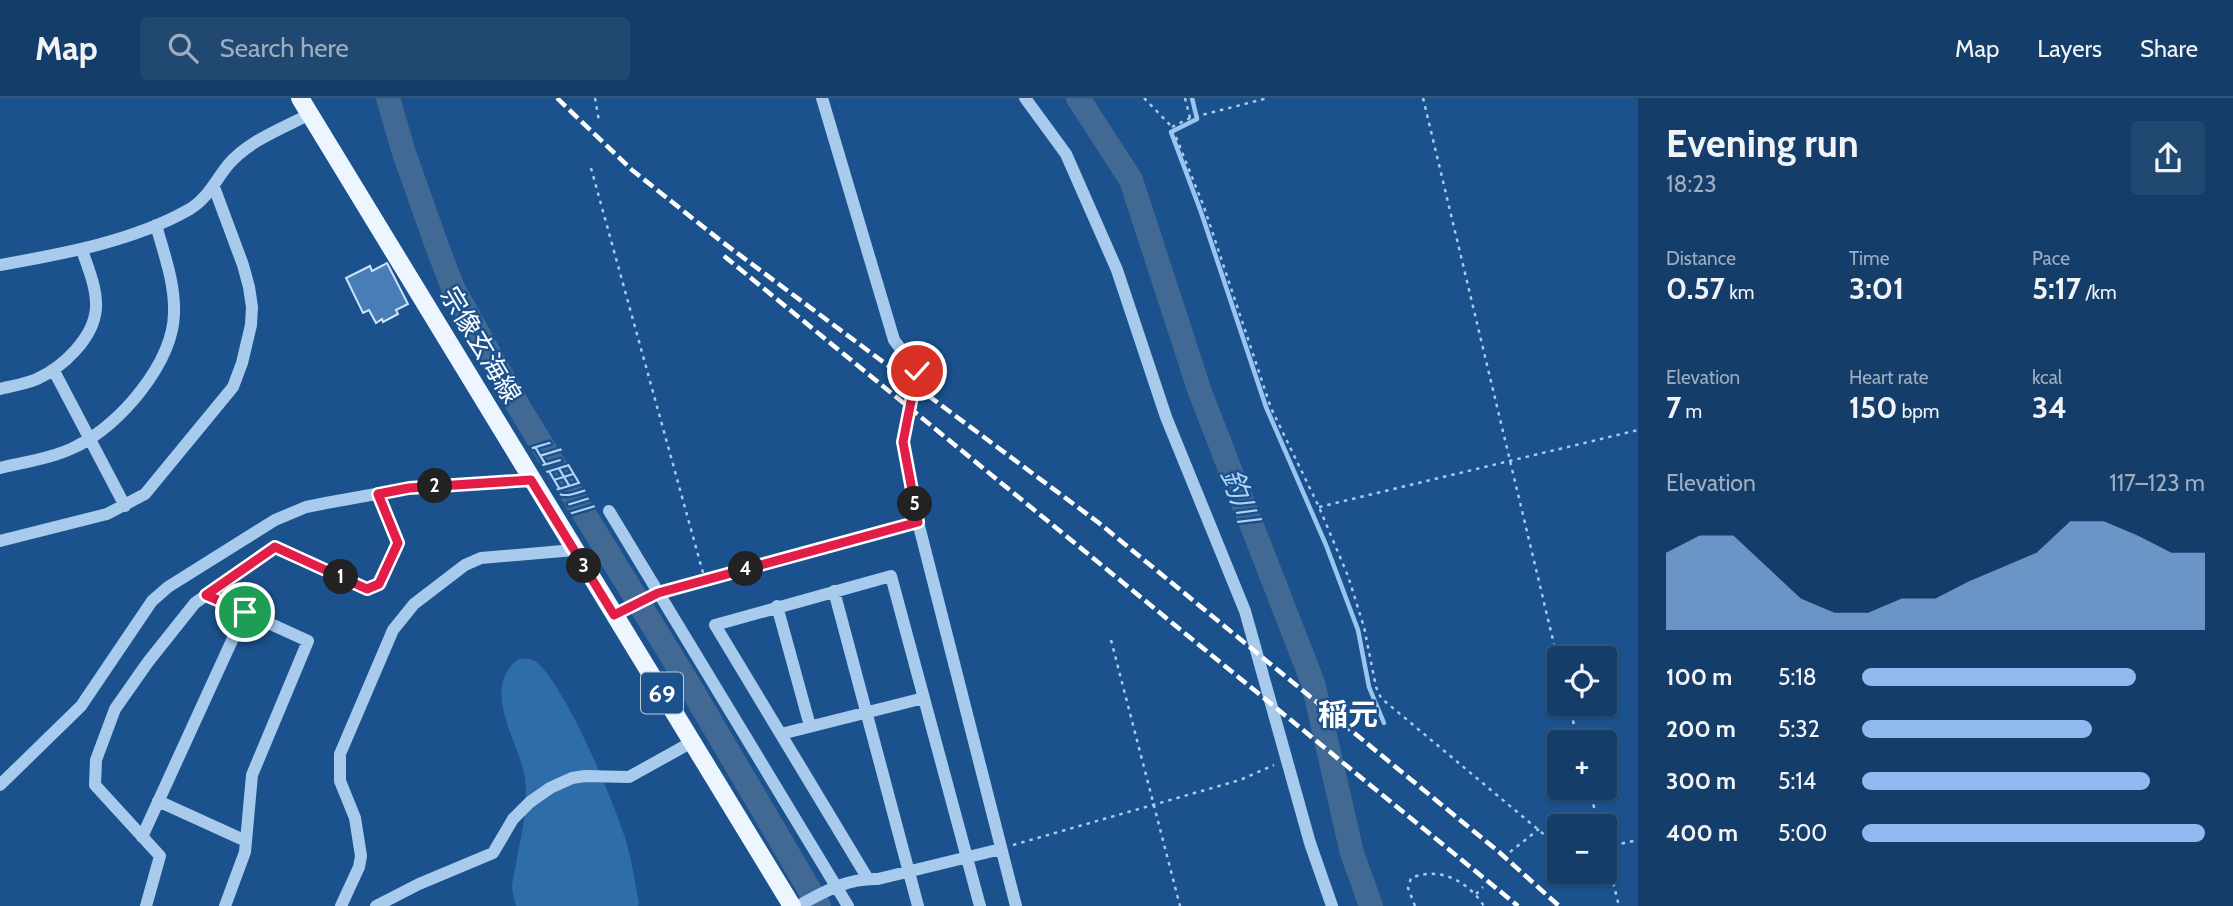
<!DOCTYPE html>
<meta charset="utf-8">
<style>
:root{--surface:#143d69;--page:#214871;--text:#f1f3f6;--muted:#9daec0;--line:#33567d;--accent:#90b9f0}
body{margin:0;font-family:Cabin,"Noto Sans JP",sans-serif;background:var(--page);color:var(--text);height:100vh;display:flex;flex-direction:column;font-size:26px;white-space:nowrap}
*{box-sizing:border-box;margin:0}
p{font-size:23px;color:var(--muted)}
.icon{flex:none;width:38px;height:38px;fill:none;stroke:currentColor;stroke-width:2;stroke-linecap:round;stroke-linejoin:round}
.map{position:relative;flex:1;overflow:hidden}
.panel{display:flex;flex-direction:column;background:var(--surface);width:595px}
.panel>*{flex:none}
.fabs{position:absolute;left:1547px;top:548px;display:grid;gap:14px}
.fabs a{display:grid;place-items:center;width:70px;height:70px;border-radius:7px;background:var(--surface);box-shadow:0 2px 5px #0004,0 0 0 2px var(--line);font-size:35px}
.pin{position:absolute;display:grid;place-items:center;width:60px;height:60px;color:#fff;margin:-30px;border:4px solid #fff;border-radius:50%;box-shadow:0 2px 7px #0007}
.km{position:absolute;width:35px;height:35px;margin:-18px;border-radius:50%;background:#222;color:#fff;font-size:19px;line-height:35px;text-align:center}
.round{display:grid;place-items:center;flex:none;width:74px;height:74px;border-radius:7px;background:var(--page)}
.overview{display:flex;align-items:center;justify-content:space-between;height:119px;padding:0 28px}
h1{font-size:38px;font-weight:700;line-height:52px}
.stats{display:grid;grid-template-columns:repeat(3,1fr);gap:10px;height:119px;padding:7px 28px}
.stats div{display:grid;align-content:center}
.stats b{font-size:30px;font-weight:700}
.stats small{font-size:19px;font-weight:400}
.stats p{font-size:19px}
.chart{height:196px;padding:14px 28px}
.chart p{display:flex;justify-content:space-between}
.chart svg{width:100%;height:126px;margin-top:7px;fill:var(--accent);opacity:.7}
ul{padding:0 28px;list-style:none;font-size:23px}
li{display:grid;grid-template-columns:112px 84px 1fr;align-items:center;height:52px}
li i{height:18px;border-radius:9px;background:var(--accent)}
header{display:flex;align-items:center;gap:42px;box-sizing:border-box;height:98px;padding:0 35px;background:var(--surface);border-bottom:2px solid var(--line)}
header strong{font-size:33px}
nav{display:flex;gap:38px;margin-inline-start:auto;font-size:24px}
.search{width:490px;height:63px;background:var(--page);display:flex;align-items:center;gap:18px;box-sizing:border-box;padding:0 24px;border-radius:7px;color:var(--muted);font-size:26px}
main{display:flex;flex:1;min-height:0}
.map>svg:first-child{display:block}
.green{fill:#2e6caa}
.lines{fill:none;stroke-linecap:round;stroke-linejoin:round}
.stream{stroke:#99c5ef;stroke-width:4.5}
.river{stroke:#426993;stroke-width:24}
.building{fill:#487db6;stroke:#cce3fa;stroke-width:2}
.path{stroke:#a7caed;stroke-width:2.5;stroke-dasharray:3.5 5;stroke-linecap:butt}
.minor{stroke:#a7caed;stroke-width:12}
.major{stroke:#edf5ff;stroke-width:18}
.rail{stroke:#fff;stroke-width:4.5;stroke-dasharray:12 5;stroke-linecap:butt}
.route-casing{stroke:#fff;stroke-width:14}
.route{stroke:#e11d48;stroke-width:9}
.labels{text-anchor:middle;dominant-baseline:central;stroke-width:5;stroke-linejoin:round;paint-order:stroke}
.shield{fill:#1b518c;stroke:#bbcbdc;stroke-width:2}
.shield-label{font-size:24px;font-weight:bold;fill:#fff}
.street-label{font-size:26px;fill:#fff;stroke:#1b518c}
.water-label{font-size:28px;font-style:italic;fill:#b2d3f4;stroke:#1b518c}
.quarter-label{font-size:30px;font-weight:bold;fill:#fff;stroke:#1b518c}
</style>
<header>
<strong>Map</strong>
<div class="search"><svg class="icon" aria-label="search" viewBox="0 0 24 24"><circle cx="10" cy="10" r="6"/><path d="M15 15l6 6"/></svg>Search here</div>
<nav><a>Map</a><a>Layers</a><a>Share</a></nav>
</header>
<main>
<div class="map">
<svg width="1638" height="808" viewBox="0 0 1638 808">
<rect width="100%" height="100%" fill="#1b518c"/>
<!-- green -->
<path class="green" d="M 519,561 C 525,561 530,560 535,563 C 563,583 610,695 622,731 C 631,754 634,781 639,805 L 638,808 L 516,808 C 514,801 512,794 512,787 C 513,778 516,769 517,760 C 522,735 528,707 525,681 C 521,646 478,590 519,561 Z"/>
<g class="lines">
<!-- stream -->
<path class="stream" d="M 1192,0 L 1197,21 L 1171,34 L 1201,114 L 1266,309 L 1326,447 L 1358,532 L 1369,589 L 1384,625"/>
<!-- river -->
<path class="river" d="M 388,0 L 404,55 L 438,151 L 453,190 L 479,237 L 520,311 L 688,585 L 819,808
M 1078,0 L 1131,82 L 1200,294 L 1313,585 L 1352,755 L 1371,808"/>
</g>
<!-- building -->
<path class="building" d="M 387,165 L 408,206 L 396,212 L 398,216 L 383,224 L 382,221 L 376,225 L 369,212 L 363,215 L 346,180 L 370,168 L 372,173 Z"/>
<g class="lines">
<!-- path -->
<path class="path" d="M 595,0 L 599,23
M 1144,0 L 1172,29 L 1204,109 L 1271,310 L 1319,409 L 1348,478 L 1364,529 L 1376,589 L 1381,600 L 1559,749
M 1185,0 L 1190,20
M 1423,0 L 1559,567
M 1172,29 L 1190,20 L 1268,0
M 591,70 L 705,482
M 1319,409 L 1638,332
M 672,491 L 905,428
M 627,511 L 649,499
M 1111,542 L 1180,808
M 1569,606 L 1578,644
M 1589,690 L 1599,728
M 1013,747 L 1240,682 L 1274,667
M 1605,749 L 1638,742
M 1605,752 L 1619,808
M 1510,754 L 1539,731
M 1476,796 L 1483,789
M 1415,808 L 1408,790 L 1411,780 C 1439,768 1468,783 1484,808"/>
<!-- minor -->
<path class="minor" d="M 822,0 L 894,242 L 917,273 L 903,344 L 918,424 L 1016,808
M 1025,0 L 1066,56 L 1117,172 L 1166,319 L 1245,513 L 1310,745 L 1332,808
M 0,167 C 63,156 134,143 190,111 C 208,100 215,83 228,67 C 248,43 283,30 310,16
M 54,273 L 125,408
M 0,291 C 12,288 25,286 37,281 C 63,269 94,240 96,210 C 97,190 88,170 82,152
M 0,370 C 25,364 54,360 77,348 C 120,327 173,265 174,215 C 175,185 164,156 156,127
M 609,413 L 848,808
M 0,443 L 107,416 L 145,396 L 233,289 L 242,265 L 251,227 L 252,209 L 249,189 L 243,167 L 214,89
M 834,493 L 918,808
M 207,497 L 308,543 L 252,677 L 245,754 L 225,808
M 777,508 L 810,628
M 781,636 L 924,600
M 0,687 L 81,608 L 152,503 L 168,489 L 275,422 L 306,409 L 326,405 L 409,390 L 531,382
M 158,703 L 246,743
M 142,739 L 245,514
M 868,781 L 715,527 L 891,478 L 980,808
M 146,808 L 160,758 L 95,687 L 96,662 L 115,611 L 148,564 L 195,505 L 275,449 L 367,491 L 379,486 L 398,445 L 378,396
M 341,808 L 359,769 L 361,758 L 355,720 L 340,683 L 340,656 L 393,532 L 414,506 L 465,467 L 481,460 L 574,452
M 376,808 L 419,786 L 493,755 L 513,721 L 530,704 L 550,690 L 572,680 L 585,678 L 629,679 L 692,644
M 798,808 C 824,794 847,780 878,781 L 1001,751"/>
<!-- major -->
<path class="major" d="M 300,0 L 792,808"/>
<!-- rail -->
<path class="rail" d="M 557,0 L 632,72 L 721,143 L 1099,425 L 1499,754 L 1559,808
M 724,158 L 1518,808"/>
</g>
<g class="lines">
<defs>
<path id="route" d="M 245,514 L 206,497 L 275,449 L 367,491 L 379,486 L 398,445 L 378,396 L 409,390 L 531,382 L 614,517 L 658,495 L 918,424 L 903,344 L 917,273"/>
</defs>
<!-- route casing -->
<use href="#route" class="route-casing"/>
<!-- route -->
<use href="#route" class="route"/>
</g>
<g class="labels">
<!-- shield labels -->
<rect class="shield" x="641" y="574.5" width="42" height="41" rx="5"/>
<g class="shield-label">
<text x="662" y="595">69</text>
</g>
<!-- street labels -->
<g class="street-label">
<text transform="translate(481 247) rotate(59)">宗像玄海線</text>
</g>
<!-- water labels -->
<g class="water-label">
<text transform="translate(562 377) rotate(59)">山田川</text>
<text transform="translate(1240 398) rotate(69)">釣川</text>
</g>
<!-- quarter labels -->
<g class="quarter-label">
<text x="1348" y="616">稲元</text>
</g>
</g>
</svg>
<div class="fabs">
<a><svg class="icon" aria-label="locate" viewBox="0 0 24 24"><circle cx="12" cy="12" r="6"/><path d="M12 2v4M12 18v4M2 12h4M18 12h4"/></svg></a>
<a>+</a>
<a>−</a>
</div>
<div class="pin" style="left:245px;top:514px;background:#1e9e55"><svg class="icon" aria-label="arrive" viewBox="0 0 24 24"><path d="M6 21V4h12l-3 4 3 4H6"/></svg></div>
<div class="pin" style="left:917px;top:273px;background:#d93025"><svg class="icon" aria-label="check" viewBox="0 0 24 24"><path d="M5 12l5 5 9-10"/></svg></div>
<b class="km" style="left:341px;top:479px">1</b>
<b class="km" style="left:435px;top:388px">2</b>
<b class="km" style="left:584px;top:468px">3</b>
<b class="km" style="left:746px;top:471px">4</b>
<b class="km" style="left:915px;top:406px">5</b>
</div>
<section class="panel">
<div class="overview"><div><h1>Evening run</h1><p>18:23</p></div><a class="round"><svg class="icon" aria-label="share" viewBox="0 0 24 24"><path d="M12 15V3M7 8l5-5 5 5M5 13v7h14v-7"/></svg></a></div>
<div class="stats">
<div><p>Distance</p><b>0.57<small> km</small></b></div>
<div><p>Time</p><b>3:01</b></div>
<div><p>Pace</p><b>5:17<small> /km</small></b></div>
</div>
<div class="stats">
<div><p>Elevation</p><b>7<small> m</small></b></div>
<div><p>Heart rate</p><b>150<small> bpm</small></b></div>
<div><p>kcal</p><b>34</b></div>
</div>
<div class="chart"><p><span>Elevation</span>117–123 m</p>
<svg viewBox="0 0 160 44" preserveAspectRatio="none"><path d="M0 44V17L10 11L20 11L30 22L40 33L50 38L60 38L70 33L80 33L90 27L100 22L110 17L120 6L130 6L140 11L150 17L160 17V44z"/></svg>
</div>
<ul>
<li><b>100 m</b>5:18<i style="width:80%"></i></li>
<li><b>200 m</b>5:32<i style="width:67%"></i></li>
<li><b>300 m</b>5:14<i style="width:84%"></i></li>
<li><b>400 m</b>5:00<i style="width:100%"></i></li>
</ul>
</section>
</main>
